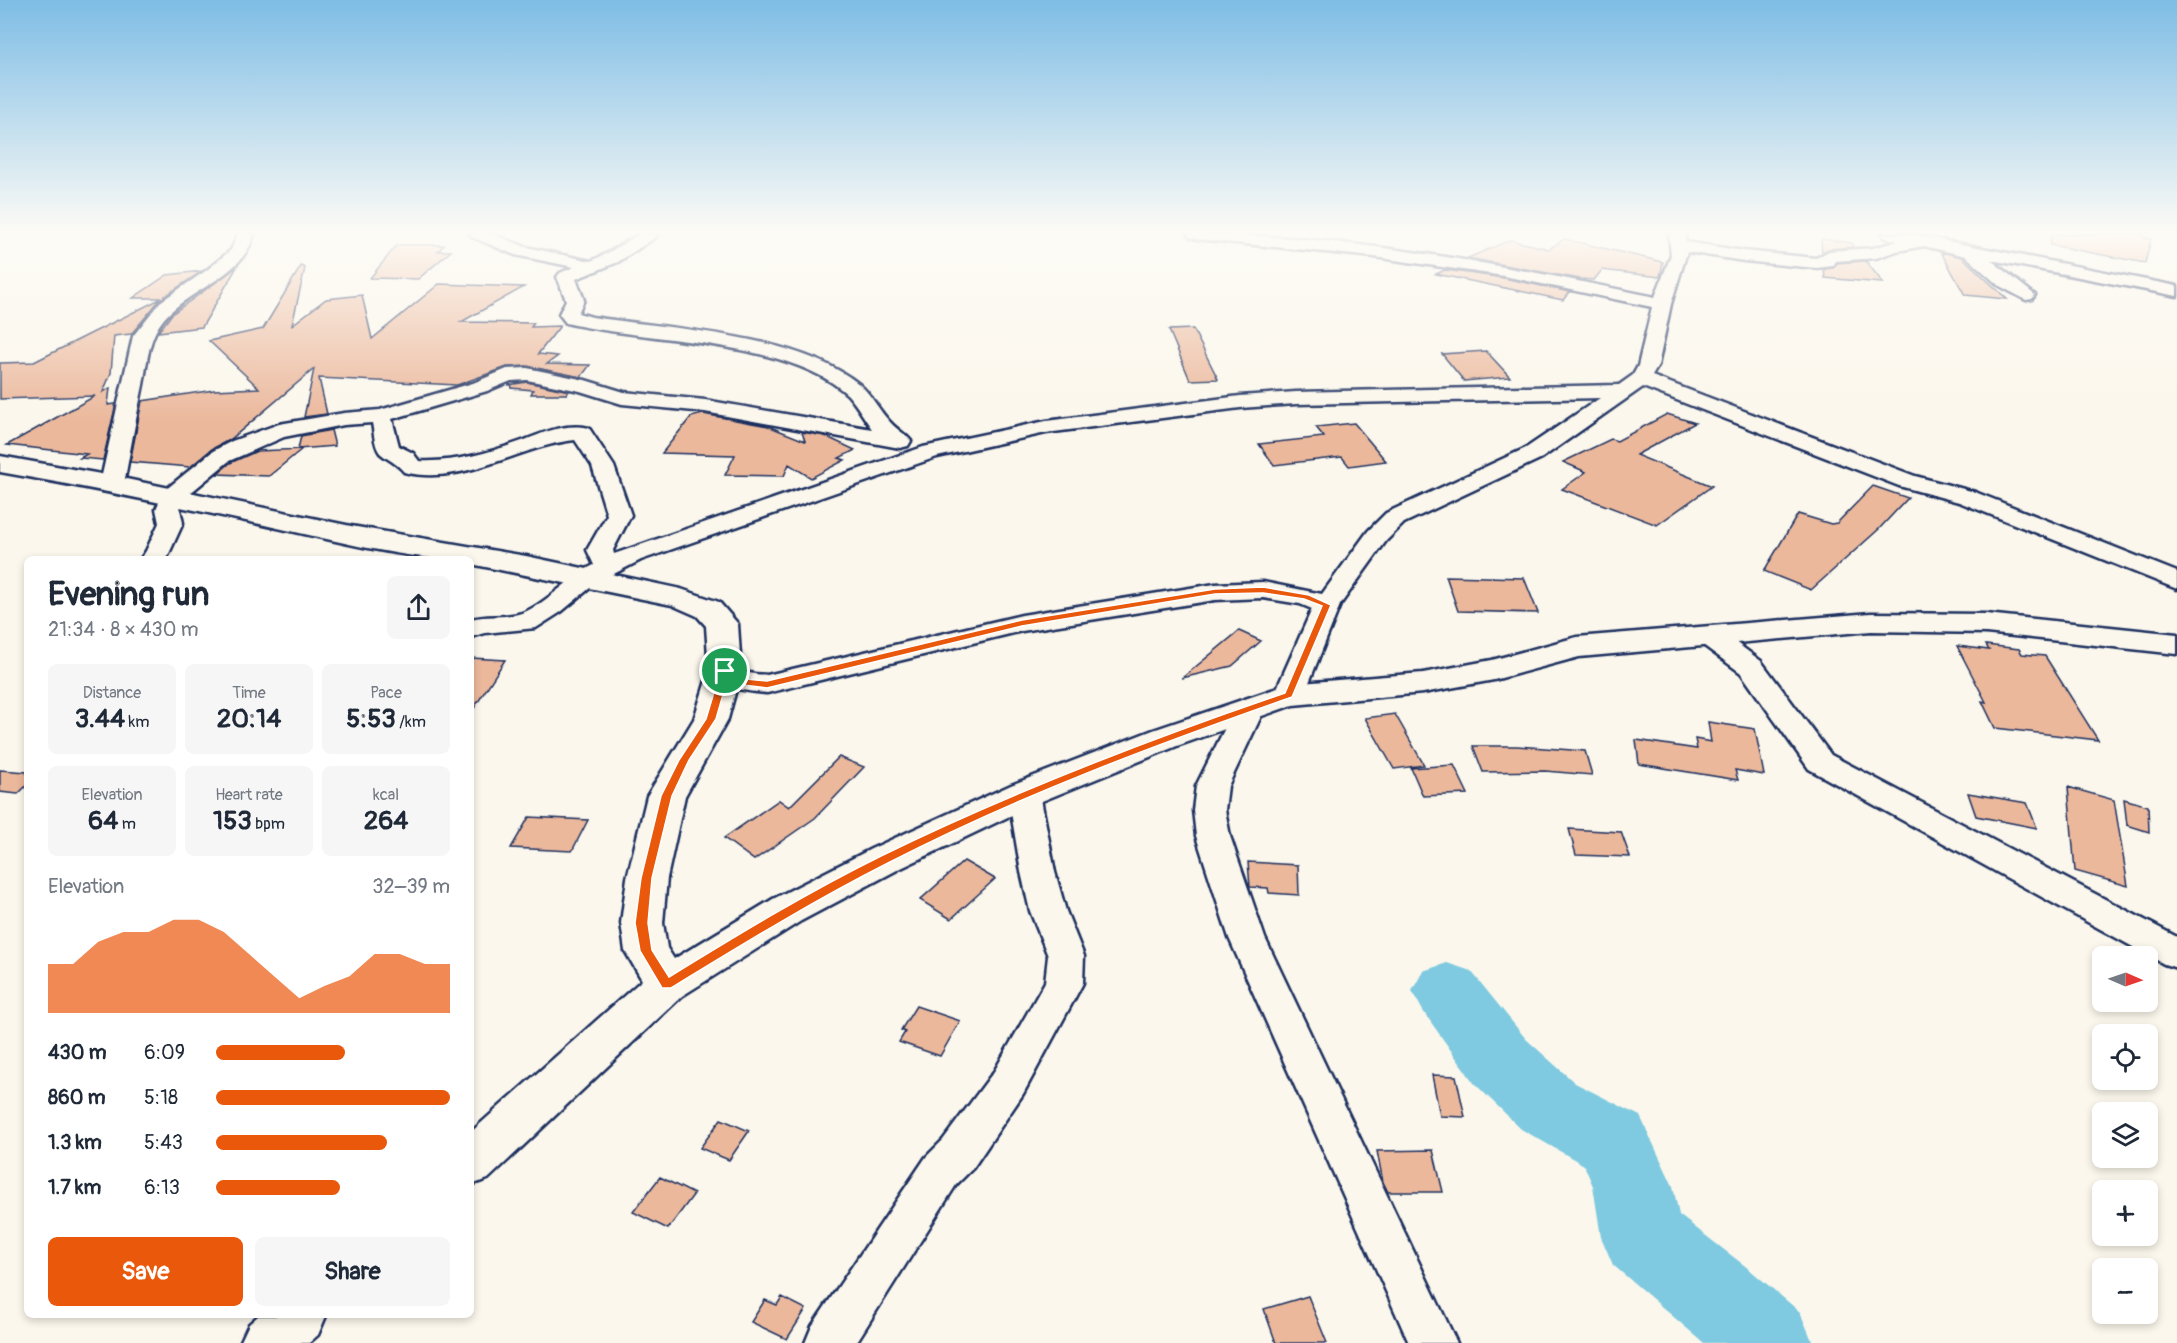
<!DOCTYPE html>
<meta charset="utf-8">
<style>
:root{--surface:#fff;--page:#f6f6f7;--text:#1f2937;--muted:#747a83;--accent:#ea580c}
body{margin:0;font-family:Pangolin,sans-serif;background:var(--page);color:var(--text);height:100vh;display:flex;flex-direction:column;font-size:22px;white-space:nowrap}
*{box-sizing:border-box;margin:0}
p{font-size:20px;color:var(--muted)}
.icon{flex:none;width:33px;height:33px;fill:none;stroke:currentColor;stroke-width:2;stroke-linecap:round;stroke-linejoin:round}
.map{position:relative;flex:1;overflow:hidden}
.sheet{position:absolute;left:24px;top:556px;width:450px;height:762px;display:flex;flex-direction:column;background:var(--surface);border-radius:9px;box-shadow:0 3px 9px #0003}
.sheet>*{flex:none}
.needle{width:39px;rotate:92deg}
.tools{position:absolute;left:2092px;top:946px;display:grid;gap:12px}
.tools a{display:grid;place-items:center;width:66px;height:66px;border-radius:9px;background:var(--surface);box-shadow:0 3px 9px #0003;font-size:30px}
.pin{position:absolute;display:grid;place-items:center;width:51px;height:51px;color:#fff;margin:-26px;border:3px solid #fff;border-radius:50%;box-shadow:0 2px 6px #0007}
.round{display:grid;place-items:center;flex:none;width:63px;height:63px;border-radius:9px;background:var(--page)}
.summary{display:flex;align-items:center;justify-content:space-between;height:102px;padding:0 24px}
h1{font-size:33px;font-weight:700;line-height:45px}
.stats{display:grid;grid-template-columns:repeat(3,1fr);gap:9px;height:102px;padding:6px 24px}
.stats div{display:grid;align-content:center;border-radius:9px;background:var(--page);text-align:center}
.stats b{font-size:26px;font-weight:700}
.stats small{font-size:16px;font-weight:400}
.stats p{font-size:16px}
.chart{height:168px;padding:12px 24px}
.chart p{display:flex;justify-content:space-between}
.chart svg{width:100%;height:108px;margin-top:6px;fill:var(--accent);opacity:.7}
.button{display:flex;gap:12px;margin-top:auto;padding:12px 24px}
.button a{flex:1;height:69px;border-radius:9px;background:var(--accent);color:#fff;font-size:24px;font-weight:700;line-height:69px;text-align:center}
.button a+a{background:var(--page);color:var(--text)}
ul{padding:0 24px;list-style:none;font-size:20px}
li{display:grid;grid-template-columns:96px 72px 1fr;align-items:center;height:45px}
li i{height:15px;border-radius:8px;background:var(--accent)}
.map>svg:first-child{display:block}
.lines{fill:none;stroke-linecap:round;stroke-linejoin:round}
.river{fill:#7fcae0;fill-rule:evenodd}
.building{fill:#ebb89c;stroke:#1b2f5e;stroke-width:1.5}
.minor-casing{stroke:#1b2f5e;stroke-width:5}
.tertiary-casing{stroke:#1b2f5e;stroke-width:5}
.minor{fill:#fbf7ec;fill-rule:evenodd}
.tertiary{fill:#fbf7ec;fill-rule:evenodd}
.route{fill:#ea580c;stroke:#fff;stroke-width:1.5;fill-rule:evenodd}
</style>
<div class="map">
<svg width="2177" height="1343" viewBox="0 0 2177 1343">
<rect width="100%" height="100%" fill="#fbf7ec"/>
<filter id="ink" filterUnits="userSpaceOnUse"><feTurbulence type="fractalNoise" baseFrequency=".0167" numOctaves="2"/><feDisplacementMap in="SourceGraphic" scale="12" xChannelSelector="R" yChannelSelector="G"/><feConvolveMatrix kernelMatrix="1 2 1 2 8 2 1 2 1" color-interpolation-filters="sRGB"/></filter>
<g filter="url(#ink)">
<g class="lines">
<!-- river -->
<path class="river" d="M 1447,963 L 1471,971 L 1526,1039 L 1575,1083 L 1640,1116 L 1673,1186 L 1679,1215 L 1749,1269 L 1800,1312 L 1813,1343 L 1704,1343 L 1613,1265 L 1601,1237 L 1593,1186 L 1584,1165 L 1521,1129 L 1474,1083 L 1423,1011 L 1412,991 L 1423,971 Z"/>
</g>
<!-- building -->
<path class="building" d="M 2051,234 L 2143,234 L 2145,238 L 2151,239 L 2145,263 L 2050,245 Z
M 1564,239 L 1663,262 L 1660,277 L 1602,270 L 1594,280 L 1580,279 L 1468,258 L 1510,240 L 1549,249 Z
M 1821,239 L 1852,243 L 1853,247 L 1829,249 L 1822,252 Z
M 397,245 L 444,245 L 438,251 L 451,251 L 418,279 L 370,278 Z
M 1941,252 L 1962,257 L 2007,299 L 1965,295 Z
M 1866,261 L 1883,283 L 1825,278 L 1824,269 L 1833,268 L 1837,263 Z
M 301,266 L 305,268 L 292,325 L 326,299 L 362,295 L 372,339 L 439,284 L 524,287 L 461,322 L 534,323 L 531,327 L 560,326 L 538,354 L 558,356 L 547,364 L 590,365 L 581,377 L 527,366 L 507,367 L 457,385 L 319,378 L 327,414 L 304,417 L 314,369 L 231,439 L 212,449 L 190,467 L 130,462 L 142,401 L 214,390 L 259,388 L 209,341 L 263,329 Z
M 237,267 L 202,327 L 158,332 L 172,314 Z
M 1445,270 L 1504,278 L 1570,292 L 1563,300 L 1436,274 Z
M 202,271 L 162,298 L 133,298 L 167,275 Z
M 162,298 L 131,334 L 114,336 L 111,373 L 103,392 L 110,388 L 108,405 L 116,404 L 103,460 L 80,458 L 87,454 L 7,445 L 95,396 L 0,399 L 0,363 L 34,362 Z
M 1193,329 L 1218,379 L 1190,380 L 1169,330 Z
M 1486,351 L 1510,377 L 1464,381 L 1442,354 Z
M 527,382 L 569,391 L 567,394 L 531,394 L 533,390 L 511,388 L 512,385 L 508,385 Z
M 703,414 L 768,426 L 805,441 L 802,432 L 825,436 L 855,450 L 839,458 L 845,460 L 811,478 L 789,464 L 784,476 L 725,475 L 735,455 L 662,453 L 691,417 Z
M 1667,414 L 1695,423 L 1636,455 L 1712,486 L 1657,525 L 1562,489 L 1586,472 L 1563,462 L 1611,439 L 1617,441 Z
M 1354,423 L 1386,461 L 1349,466 L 1342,457 L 1274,465 L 1259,444 L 1324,437 L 1316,427 Z
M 331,430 L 335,446 L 298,449 L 301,436 Z
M 302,449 L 269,476 L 217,474 L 230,463 L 257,451 Z
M 1873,486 L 1908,498 L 1879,529 L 1811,590 L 1764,571 L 1798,514 L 1831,524 L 1837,523 Z
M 1446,576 L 1524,578 L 1538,613 L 1458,611 Z
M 1239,631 L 1261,641 L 1232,666 L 1182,678 Z
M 1986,645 L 2019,649 L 2022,654 L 2045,656 L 2098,740 L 1995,728 L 1982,701 L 1986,702 L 1957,646 L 1989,650 Z
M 471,658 L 505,660 L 471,713 Z
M 1395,714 L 1424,765 L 1394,769 L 1365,718 Z
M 1708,722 L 1755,729 L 1764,775 L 1735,770 L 1738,780 L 1639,764 L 1636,740 L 1697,749 L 1695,739 L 1711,742 Z
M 1473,746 L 1517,746 L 1585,751 L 1592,775 L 1545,771 L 1483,772 Z
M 839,757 L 864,767 L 815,818 L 754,860 L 724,838 L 779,800 L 789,807 Z
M 1454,765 L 1468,794 L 1423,796 L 1411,768 Z
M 0,770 L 27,772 L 27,785 L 18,794 L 0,792 Z
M 2068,787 L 2114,800 L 2128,886 L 2075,871 Z
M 1968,793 L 2027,803 L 2037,828 L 1976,816 Z
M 2124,799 L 2148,806 L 2149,832 L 2127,825 Z
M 529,817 L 588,820 L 572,851 L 511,848 Z
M 1569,829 L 1621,832 L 1630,857 L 1576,855 Z
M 964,861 L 995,879 L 951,919 L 920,900 Z
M 1248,862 L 1298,865 L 1299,895 L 1269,893 L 1268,888 L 1250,887 Z
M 916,1006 L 960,1021 L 940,1056 L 899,1042 L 905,1032 L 901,1030 Z
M 1432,1075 L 1456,1076 L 1465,1117 L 1440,1116 Z
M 721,1119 L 749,1131 L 729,1160 L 700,1148 Z
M 1433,1150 L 1443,1192 L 1388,1192 L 1383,1182 L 1377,1151 Z
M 660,1177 L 694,1194 L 668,1229 L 633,1212 Z
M 1308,1296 L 1327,1343 L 1276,1343 L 1264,1309 Z
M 782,1297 L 806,1309 L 787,1339 L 751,1322 L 765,1300 L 777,1305 Z"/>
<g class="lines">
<defs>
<path id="minor" d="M 238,234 L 254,234 C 243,279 184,289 160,324 C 148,341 147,365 143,385 C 136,418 130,451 124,484 L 120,489 L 112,491 L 104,489 L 100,484 L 133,336 L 160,302 L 207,270 L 231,250 Z
M 470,234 L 492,234 L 526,247 L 591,261 L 606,254 L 639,234 L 658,234 L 656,237 L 618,262 L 576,279 L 584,300 L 578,313 L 592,317 C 670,329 797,334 859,384 C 872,395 879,411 891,423 C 897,430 906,434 911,441 L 908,446 L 900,448 L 705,412 L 622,404 L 580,391 L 527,380 L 511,381 L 487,391 L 392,419 L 399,446 L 413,453 L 419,461 C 454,463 491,452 525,440 C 545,432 566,423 589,428 L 614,466 L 631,515 L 613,550 L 614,554 L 923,447 L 1046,421 L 1240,396 L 1296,392 L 1619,385 L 1633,375 L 1638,366 L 1652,307 L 1504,276 L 1374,257 L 1196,239 L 1190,237 L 1188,234 C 1346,234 1502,265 1655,297 L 1671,255 L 1669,234 L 1685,234 L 1686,242 L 1744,251 L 1816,258 L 1829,251 L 1873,248 L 1898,241 L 1884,237 L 1882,234 L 1911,234 L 2177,286 L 2177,296 L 1991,260 L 2035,295 L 2032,299 L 2026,300 L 1998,285 L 1966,256 L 1924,246 L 1897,251 L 1876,258 L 1836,261 L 1833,266 L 1816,268 L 1744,261 L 1687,252 L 1671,304 L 1658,366 L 1652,376 L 1915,476 L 1975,492 L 2177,572 L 2177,589 L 1959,502 L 1899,486 L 1643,387 L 1542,458 L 1404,523 L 1386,541 L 1340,605 L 1304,695 L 1299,701 L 1289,704 L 1279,701 L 1274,695 L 1312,609 L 1300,604 L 1263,598 L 1215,600 L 1022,631 L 767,693 C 746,691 724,690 711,671 L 715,665 C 729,661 735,666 747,672 C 753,675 761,674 767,675 L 1022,615 L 1215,584 L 1263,582 L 1322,594 L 1368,531 L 1386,513 L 1526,448 L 1600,398 L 1296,404 L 1240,408 L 1046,433 L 937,457 L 641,560 L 596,583 L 561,612 L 536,628 L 485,633 L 471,637 L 471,619 C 487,615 503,618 518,614 C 541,609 570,576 594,565 L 587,550 L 607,515 L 592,466 L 575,440 C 518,446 464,487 404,472 C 397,463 388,460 380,453 C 374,446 374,432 372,423 L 344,425 L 284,437 L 229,461 L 183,499 L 180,509 L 183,523 L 167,558 L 140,560 L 146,551 L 159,523 L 156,509 L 164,491 L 213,451 L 232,441 L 279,424 L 344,413 L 380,410 L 473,383 L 507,369 L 527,368 L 585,380 L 624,392 L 705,400 L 872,429 C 864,418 857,405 848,395 C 789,339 645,342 566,323 L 559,314 L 566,300 L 557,277 L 560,273 L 574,267 L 515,255 L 472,237 Z
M 1709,628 L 1719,630 L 1761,661 L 1831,755 L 2177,937 L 2177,968 L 2164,964 L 1809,769 L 1741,673 L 1699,642 L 1695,636 L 1699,630 Z
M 1250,699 L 1260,701 L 1265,708 L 1228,786 L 1225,810 L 1230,836 L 1265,938 L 1457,1343 L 1409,1343 L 1229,938 L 1196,836 L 1193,810 L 1196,786 L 1235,708 L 1240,701 Z
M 1024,783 L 1035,786 L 1040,794 L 1055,872 L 1066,911 L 1084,956 L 1083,983 L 1023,1094 L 973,1168 L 956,1185 L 856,1343 L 805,1343 L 812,1326 L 926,1157 L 943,1140 L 995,1070 L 1045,982 L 1048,956 L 1030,911 L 1021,872 L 1008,794 L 1013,786 Z"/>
<path id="tertiary" d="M 0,456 L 112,476 L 351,526 L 526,556 L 681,589 L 719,602 L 738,624 L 741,671 L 728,719 L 685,796 L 667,878 L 663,923 L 667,948 L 674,959 L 773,899 L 871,849 L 1011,785 L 1153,730 L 1289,684 L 1423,673 L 1492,660 L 1577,637 L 1871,613 L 1986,614 L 2177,634 L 2177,654 L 1986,633 L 1871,631 L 1579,657 L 1494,680 L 1423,693 L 1293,705 L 1177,746 L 1037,803 L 899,869 L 801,921 L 682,996 L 488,1179 L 471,1185 L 471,1132 L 642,980 L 625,951 L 621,923 L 627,878 L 647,796 L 694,719 L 709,671 L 706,626 L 697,616 L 672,605 L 471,564 L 471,560 C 405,560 338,541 273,527 C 182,507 92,488 0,472 Z
M 258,1316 L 326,1316 L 318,1335 L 309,1343 L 240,1343 L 249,1324 Z"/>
</defs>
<!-- minor casing -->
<use href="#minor" class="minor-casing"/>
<!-- tertiary casing -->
<use href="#tertiary" class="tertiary-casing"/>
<!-- minor -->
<use href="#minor" class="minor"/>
<!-- tertiary -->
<use href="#tertiary" class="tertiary"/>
</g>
</g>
<!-- sky -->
<linearGradient id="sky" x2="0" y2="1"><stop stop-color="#7ebde5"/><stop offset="0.55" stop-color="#fdfbf6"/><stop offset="1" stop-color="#fdfbf6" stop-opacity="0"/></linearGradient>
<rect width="2177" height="422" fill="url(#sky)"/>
<!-- route -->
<path class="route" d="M 1263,587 L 1309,595 L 1331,605 L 1292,697 C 1155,745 1018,796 888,863 C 813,901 743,944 671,988 L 662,988 L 640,951 L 635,923 L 641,878 L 661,796 L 679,760 L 706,719 L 721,669 L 728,669 L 746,679 L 767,681 L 1022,620 L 1215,589 ZM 1263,593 L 1304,599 L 1322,606 L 1285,693 C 1147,740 1012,792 881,856 C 808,892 739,934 669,977 L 652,950 L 648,923 L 652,878 L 672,796 L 689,760 L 716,719 L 728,677 L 743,685 L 767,688 L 1022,626 L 1215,594 Z"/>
</svg>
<div class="tools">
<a><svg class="needle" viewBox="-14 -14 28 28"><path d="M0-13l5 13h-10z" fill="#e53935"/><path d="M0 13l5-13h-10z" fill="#747a83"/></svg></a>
<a><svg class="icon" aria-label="locate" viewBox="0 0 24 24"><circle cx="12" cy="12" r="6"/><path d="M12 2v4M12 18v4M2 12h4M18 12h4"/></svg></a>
<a><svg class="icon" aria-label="layers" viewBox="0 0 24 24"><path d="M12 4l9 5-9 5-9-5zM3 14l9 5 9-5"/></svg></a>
<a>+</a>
<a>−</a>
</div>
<div class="pin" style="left:725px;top:671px;background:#1e9e55"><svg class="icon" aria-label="arrive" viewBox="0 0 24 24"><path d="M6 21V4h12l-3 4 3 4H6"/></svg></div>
<section class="sheet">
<div class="summary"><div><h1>Evening run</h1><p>21:34 · 8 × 430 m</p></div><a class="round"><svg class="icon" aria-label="share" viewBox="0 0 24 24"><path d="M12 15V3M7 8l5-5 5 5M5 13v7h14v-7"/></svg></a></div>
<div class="stats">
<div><p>Distance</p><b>3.44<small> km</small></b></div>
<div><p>Time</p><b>20:14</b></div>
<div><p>Pace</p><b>5:53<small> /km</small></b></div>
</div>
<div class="stats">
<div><p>Elevation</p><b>64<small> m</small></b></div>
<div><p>Heart rate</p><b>153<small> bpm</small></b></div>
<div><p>kcal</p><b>264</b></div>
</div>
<div class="chart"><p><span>Elevation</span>32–39 m</p>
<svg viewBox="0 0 160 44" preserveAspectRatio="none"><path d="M0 44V24L10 24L20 15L30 11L40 11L50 6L60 6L70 11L80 20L90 29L100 38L110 33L120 29L130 20L140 20L150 24L160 24V44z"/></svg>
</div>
<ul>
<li><b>430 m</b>6:09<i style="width:55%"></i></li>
<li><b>860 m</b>5:18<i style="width:100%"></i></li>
<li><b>1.3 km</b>5:43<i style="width:73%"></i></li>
<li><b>1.7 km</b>6:13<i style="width:53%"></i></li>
</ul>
<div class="button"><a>Save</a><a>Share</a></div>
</section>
</div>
